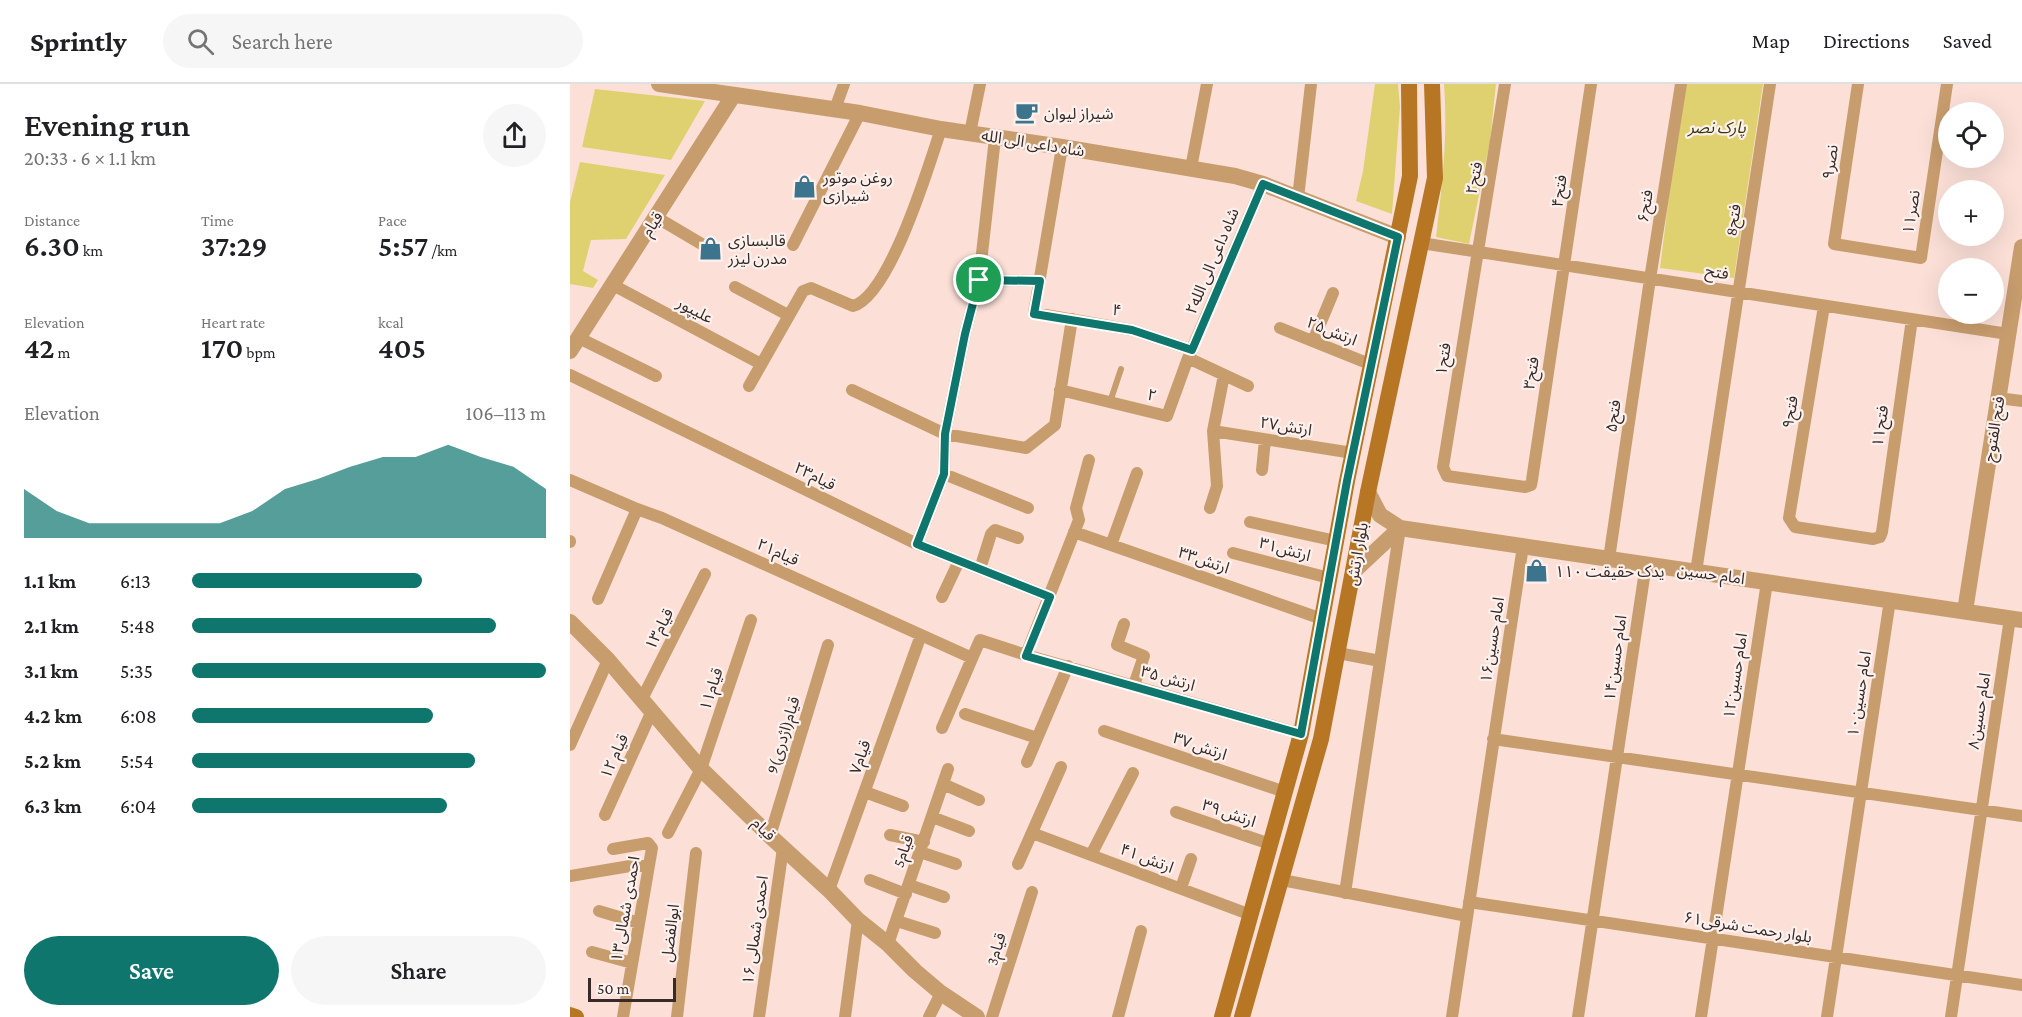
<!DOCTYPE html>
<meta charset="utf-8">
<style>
:root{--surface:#fff;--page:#f6f6f6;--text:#202124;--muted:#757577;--line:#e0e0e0;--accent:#0f766e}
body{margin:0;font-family:"Crimson Pro","Noto Sans Arabic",serif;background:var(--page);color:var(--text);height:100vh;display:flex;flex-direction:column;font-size:22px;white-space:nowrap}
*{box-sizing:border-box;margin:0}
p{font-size:20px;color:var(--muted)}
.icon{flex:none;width:33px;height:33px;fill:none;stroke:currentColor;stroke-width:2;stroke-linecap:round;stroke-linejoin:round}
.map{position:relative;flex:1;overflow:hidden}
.sheet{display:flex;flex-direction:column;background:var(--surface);width:570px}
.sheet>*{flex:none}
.fabs{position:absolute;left:1368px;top:18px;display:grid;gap:12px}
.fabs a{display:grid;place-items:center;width:66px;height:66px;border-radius:50%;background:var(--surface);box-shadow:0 6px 24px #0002;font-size:30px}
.scale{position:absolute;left:18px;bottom:15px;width:88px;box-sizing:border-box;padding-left:6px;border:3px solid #362b29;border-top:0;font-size:16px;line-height:21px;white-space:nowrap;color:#362b29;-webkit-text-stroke:4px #fdf1ee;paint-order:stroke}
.pin{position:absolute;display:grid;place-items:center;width:51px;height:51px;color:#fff;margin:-26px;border:3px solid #fff;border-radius:50%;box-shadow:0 2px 6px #0007}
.round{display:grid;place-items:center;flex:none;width:63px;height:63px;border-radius:32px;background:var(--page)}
.headline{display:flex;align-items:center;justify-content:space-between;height:102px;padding:0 24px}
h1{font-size:33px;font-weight:600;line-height:45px}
.metrics{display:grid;grid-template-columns:repeat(3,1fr);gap:9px;height:102px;padding:6px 24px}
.metrics div{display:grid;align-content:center}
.metrics b{font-size:30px;font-weight:600}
.metrics small{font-size:16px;font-weight:400}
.metrics p{font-size:16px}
.chart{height:168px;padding:12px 24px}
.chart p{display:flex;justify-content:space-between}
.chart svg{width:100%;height:108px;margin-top:6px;fill:var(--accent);opacity:.7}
.primary-button{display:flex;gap:12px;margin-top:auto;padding:12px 24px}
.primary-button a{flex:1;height:69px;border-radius:36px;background:var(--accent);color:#fff;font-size:24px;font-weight:600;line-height:69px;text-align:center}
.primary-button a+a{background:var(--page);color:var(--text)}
ul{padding:0 24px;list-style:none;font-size:20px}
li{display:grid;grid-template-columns:96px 72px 1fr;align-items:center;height:45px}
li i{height:15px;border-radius:8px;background:var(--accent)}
header{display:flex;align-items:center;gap:36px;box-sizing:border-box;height:84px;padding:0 30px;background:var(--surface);border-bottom:2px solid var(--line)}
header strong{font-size:28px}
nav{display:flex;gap:33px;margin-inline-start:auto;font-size:21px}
.search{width:420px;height:54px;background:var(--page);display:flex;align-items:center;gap:15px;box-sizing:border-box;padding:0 21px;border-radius:33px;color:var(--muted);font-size:22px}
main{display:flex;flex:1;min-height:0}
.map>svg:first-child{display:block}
.green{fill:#e0d170}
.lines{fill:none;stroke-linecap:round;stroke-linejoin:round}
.service{stroke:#c89d6e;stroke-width:6}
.minor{stroke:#c89d6e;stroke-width:12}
.tertiary{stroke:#c89d6e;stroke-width:16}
.secondary{stroke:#b77623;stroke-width:16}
.route-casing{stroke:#fff;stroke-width:12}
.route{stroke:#0f766e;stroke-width:8}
.labels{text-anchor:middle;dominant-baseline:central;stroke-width:4.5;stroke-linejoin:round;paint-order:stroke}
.poi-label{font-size:16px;fill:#362b29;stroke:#fdf1ee;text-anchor:start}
.park-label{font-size:16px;font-style:italic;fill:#3b3509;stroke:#fdf1ee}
.street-label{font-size:16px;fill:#362b29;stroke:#fdf1ee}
</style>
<header>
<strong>Sprintly</strong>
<div class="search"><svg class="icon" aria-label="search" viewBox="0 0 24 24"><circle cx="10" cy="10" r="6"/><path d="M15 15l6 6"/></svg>Search here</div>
<nav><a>Map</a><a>Directions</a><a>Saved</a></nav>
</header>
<main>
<section class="sheet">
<div class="headline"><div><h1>Evening run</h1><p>20:33 · 6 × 1.1 km</p></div><a class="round"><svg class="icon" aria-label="share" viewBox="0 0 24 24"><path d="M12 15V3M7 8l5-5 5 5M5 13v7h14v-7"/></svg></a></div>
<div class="metrics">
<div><p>Distance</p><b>6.30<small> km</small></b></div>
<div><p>Time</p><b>37:29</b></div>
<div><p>Pace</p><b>5:57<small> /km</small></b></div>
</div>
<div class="metrics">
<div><p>Elevation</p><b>42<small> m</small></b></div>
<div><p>Heart rate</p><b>170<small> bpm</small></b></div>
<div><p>kcal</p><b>405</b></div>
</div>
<div class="chart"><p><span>Elevation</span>106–113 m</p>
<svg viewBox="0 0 160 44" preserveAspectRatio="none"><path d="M0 44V24L10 33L20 38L30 38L40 38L50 38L60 38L70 33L80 24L90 20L100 15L110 11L120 11L130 6L140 11L150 15L160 24V44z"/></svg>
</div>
<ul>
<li><b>1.1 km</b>6:13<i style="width:65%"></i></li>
<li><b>2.1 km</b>5:48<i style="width:86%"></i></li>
<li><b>3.1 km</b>5:35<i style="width:100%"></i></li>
<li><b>4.2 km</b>6:08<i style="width:68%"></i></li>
<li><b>5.2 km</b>5:54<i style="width:80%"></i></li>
<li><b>6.3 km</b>6:04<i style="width:72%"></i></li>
</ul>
<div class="primary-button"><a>Save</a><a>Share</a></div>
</section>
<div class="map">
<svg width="1452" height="933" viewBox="0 0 1452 933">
<rect width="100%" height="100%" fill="#fce0d8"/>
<!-- green -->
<path class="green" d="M 805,0 L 828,0 L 830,23 L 822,130 L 786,117 L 793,87 Z
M 874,0 L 926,0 L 920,57 L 899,160 L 866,153 C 872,102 878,52 874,0 Z
M 1113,0 L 1193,0 L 1164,194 L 1090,184 Z
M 25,5 L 135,17 L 101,76 L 12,63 Z
M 10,78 L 95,91 L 56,155 L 21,156 L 13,187 L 28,196 L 23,204 L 0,200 L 0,118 Z"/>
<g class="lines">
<!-- service -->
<path class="service" d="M 540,318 L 551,285"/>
<!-- minor -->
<path class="minor" d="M 935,0 L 873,383 L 877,392 L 955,403 L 961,401 L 962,396 L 1021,0
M 1288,0 L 1264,160 L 1351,174 L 1377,0
M 265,25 L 274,0
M 400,49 L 410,0
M 492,63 L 464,229 L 562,246 L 622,266
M 621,84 L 637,0
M 728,114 L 741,0
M 86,133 L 135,162
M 851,159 L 1438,250
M 223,161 L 290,29
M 409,196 L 470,197
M 43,201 L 191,280
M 165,203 L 218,231
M 1254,222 L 1219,434 L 1225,443 L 1303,455 L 1310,453 L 1312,448 L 1342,235
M 710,244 L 802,281
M 9,254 L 86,292
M 743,257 L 763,209
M 618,274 L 678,302
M 0,291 L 347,460 L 480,513
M 179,302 L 233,207 L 241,204 L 283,222 C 320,212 359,81 371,45
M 282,306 L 375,350 L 456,364 L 485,341 L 502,235
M 490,306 L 597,332 L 618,274 L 693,100
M 1428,314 L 1452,317
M 643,347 L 783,369
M 692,386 L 695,356
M 374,390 L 458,424
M 0,396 L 67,425 L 92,434 L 402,574
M 640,424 L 647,402 L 643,347 L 654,291
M 680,438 L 766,457
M 504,448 L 752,535
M 0,458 L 0,457
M 347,460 L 374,390 L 375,350 L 395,250 L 409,196 L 425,54
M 541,461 L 567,389
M 663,469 L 759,494
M 1039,475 L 1080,195 L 1111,0
M 410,485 L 421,450 L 425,446 L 448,454
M 1126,488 L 1200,0
M 372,513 L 389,477
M 28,515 L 67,425
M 554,540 L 547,561 L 574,572 L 564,601
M 768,569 L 810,577
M 456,571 L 509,436 L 506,424 L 519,376
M 72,615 L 135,490
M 395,630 L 467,654
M 372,644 L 410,556 L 456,571 L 731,650
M 534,647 L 715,708
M 923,655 L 1452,732
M 0,661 L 38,576
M 457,678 L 498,582
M 373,700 L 409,716
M 295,708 L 333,722
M 606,728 L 700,760
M 35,731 L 82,627
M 362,733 L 399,747
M 98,749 L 131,685 L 181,536
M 462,749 L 681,831
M 320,751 L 354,758
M 200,752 L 258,561
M 43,765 L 78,759 L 82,764 L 53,933
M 350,768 L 386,780
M 521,771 L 563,689
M 448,780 L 491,683
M 0,792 L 60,782 L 79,782
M 300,796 L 336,810
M 712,796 L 897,832
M 339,801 L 374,813
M 611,804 L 621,775
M 259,806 L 351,551
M 775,809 L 830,444
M 899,818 L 1452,901
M 29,827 L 69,839
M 327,837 L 365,849
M 318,860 L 378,685
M 22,868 L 62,879
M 107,933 L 126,769
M 189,933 L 213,764
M 275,933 L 288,836
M 359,933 L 371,909
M 422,933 L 462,808
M 548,933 L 571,847
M 882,933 L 953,462
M 1008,933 L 1076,480
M 1131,933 L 1197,498
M 1257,933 L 1320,516
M 1381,933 L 1440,534"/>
<!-- tertiary -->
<path class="tertiary" d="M 89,0 L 290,29 L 371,45 L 492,63 L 665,92 L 693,100 L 828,153
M 0,267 L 163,12
M 798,408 L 810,431 L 830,444 L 1452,536
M 783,488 L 830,444
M 1395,527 L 1452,163
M 0,538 L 38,576 L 131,685 L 200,752 L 259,806 L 288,836 L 318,860 L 345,887 L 371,909 L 407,933"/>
<!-- secondary -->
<path class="secondary" d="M 0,931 L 6,933
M 652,933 L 731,650 L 777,397 L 840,92 L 839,0
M 672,933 L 751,655 L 798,408 L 865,94 L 862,0"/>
</g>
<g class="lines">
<defs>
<path id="route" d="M 693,100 L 828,153 L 777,397 L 731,650 L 456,572 L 480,513 L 347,460 L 374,390 L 375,350 L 395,250 L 409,196 L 470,197 L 464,230 L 562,246 L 622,266 Z"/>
</defs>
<!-- route casing -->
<use href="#route" class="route-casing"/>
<!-- route -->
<use href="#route" class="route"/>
</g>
<!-- icons -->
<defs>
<symbol id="cafe-bare" viewBox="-9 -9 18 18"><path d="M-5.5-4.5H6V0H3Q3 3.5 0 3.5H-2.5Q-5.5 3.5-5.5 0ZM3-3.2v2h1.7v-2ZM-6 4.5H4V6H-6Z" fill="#3c748e" stroke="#fdf1ee" stroke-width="2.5" paint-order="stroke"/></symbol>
<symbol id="shop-bare" viewBox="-9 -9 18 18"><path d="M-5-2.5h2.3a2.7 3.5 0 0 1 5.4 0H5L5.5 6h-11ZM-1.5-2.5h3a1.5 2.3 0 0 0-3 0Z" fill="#3c748e" stroke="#fdf1ee" stroke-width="2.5" paint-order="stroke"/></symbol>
</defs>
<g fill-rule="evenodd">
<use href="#cafe-bare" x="440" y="12" width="33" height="33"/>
<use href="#shop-bare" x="218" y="86" width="33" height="33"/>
<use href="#shop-bare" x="124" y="148" width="33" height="33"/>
<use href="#shop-bare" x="950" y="470" width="33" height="33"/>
</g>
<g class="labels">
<!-- poi labels -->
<g class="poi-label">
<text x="474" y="29">شیراز لیوان</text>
<text x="253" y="93">روغن موتور<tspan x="253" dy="18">شیرازی</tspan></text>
<text x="158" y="156">قالبسازی<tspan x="158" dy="18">مدرن لیزر</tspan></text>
<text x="985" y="487">یدک حقیقت ۱۱۰</text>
</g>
<!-- park labels -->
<g class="park-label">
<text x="1147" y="43">پارک نصر</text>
</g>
<!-- street labels -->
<g class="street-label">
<text transform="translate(463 59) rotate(9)">شاه داعی الی الله</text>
<text transform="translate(1260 78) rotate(-82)">۹نصر</text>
<text transform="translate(904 94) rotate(-79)">۲فتح</text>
<text transform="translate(989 107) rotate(-82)">فتح۴</text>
<text transform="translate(1075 122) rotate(-81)">۶فتح</text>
<text transform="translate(1341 128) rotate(-81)">۱۱نصر</text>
<text transform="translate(1163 136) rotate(-81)">8فتح</text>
<text transform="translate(82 140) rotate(-57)">قیام</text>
<text transform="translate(642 177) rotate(-67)">شاه داعی الی الله۲</text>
<text transform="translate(1147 188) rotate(9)">فتح</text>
<text transform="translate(125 226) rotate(28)">علیپور</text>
<text transform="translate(547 226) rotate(10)">۴</text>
<text transform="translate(762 247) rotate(22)">ارتش۲۵</text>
<text transform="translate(873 275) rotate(-81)">۱فتح</text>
<text transform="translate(961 289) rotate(-81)">۳فتح</text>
<text transform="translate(582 311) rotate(14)">۲</text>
<text transform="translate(1220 328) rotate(-81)">۹فتح</text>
<text transform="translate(1043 332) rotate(-82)">۵فتح</text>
<text transform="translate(716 342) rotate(9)">ارتش۲۷</text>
<text transform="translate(1310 342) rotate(-82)">۱۱فتح</text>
<text transform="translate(1424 345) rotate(-81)">فتح الفتوح</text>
<text transform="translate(245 392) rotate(26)">قیام۲۳</text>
<text transform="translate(715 465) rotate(15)">ارتش۳۱</text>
<text transform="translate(208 468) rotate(24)">قیام۲۱</text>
<text transform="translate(787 470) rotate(-80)">بلوار ارتش</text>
<text transform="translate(634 476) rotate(19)">ارتش۳۳</text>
<text transform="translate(1141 490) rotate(8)">امام حسین</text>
<text transform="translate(89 545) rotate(-63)">قیام۱۳</text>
<text transform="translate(922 556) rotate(-81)">امام حسین۱۶</text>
<text transform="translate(1045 574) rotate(-82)">امام حسین۱۴</text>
<text transform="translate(1165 592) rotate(-81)">امام حسین۱۲</text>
<text transform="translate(598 594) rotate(16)">ارتش ۳۵</text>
<text transform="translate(141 605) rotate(-72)">قیام۱۱</text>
<text transform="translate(1289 610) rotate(-81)">امام حسین۱۰</text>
<text transform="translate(1409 627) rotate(-81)">امام حسین۸</text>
<text transform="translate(213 651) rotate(-73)">قیام(اژدری)9</text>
<text transform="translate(630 662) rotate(19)">ارتش ۳۷</text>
<text transform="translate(44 672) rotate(-66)">قیام ۱۲</text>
<text transform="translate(290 673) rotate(-71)">قیام۷</text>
<text transform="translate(659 729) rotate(19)">ارتش ۳۹</text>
<text transform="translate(194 745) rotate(45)">قیام</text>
<text transform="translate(333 767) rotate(-71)">قیام5</text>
<text transform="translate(577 774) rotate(21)">ارتش ۴۱</text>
<text transform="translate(55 825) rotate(-80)">احمدی شمالی۱۳</text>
<text transform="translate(1178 843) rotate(9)">بلوار رحمت شرقی۶۱</text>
<text transform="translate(185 846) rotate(-82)">احمدی شمالی ۱۶</text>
<text transform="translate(100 849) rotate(-83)">ابوالفضل</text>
<text transform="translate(426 865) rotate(-73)">قیام3</text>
</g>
</g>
</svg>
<div class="fabs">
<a><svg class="icon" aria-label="locate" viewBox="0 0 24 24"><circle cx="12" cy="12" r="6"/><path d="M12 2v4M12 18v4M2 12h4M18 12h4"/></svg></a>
<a>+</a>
<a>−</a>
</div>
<div class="scale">50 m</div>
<div class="pin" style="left:409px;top:196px;background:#1e9e55"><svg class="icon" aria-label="arrive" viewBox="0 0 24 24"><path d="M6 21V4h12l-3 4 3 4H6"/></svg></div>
</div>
</main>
